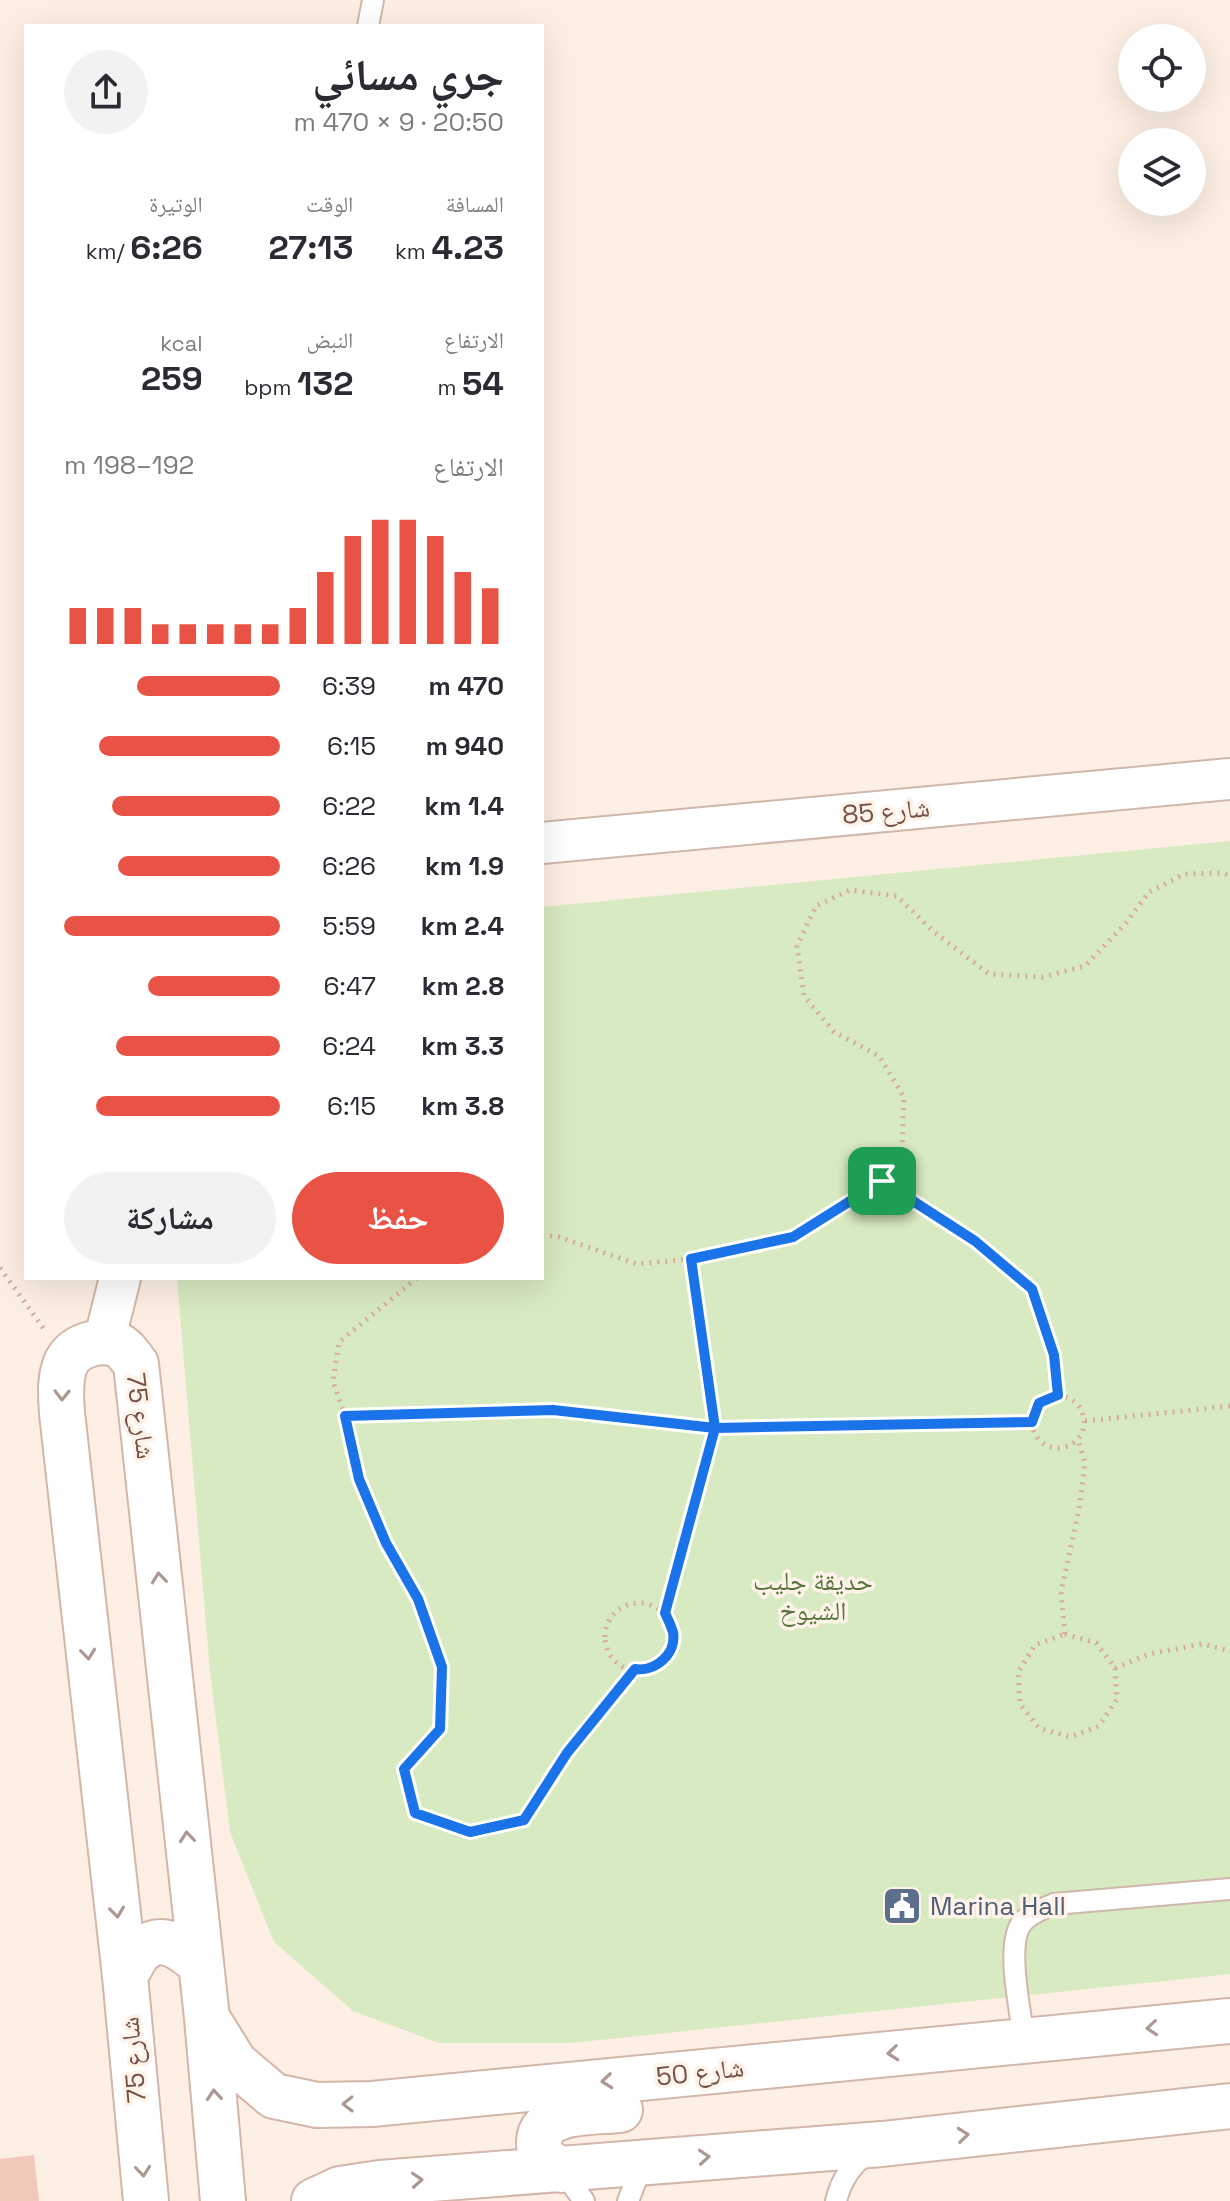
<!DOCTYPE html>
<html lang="ar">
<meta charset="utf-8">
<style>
:root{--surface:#fff;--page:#f2f2f3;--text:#2b2b33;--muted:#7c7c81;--accent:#e95346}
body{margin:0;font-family:"Space Grotesk","Noto Naskh Arabic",sans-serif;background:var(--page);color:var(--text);direction:rtl;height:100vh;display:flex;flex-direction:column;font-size:30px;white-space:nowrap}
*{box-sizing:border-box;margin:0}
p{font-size:26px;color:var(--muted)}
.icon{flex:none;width:44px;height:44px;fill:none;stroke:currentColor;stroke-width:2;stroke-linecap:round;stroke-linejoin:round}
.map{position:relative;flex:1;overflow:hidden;direction:ltr}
.drawer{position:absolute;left:24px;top:24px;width:520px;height:1256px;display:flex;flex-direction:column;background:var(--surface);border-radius:0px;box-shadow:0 8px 32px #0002;direction:rtl}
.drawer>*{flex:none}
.fabs{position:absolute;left:1118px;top:24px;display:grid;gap:16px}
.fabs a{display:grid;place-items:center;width:88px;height:88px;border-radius:50%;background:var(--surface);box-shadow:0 8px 32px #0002;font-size:40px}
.pin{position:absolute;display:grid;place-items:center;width:68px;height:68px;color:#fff;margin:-34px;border-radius:16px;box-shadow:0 4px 12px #0006}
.round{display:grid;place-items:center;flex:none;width:84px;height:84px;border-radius:42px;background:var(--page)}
.summary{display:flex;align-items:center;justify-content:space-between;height:136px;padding:0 40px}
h1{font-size:44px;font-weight:800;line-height:60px}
.figures{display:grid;grid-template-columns:repeat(3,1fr);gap:12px;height:136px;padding:8px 40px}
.figures div{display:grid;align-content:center}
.figures b{font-size:34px;font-weight:800}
.figures small{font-size:22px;font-weight:400}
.figures p{font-size:22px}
.chart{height:224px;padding:16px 40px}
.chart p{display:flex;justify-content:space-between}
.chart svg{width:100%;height:144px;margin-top:8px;stroke:var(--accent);stroke-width:6}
.button{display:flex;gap:16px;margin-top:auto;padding:16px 40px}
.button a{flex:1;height:92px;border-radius:48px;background:var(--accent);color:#fff;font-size:32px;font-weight:800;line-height:92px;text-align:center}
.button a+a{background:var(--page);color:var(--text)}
ul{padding:0 40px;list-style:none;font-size:26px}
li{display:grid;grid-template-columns:128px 96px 1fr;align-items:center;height:60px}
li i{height:20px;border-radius:10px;background:var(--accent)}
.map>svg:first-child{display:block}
.green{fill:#d8eac1}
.building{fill:#f2c8ba}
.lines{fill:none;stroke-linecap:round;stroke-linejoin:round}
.lane-casing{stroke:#d0b7ac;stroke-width:24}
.street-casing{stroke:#d0b7ac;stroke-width:44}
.secondary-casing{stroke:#d3b6a9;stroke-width:48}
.path{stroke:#d7ac9d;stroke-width:5;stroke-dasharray:2 6;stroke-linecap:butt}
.lane{stroke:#fff;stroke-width:20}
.street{stroke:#fff;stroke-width:40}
.secondary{stroke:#fff;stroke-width:44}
.oneway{stroke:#ac9791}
.route-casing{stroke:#fff;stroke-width:16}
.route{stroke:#1a73e8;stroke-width:10}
.labels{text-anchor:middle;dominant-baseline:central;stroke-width:7;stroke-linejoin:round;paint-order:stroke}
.street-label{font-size:26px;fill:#755248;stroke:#fff3e9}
.park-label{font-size:26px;fill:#56753d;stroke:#fff3e9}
.service-label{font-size:26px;fill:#4e5e75;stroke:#fff3e9;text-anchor:start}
</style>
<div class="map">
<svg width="1230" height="2201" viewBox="0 0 1230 2201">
<rect width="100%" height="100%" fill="#fdefe3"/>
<!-- green -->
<path class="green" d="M 1230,841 L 1230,1974 L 571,2043 L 439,2043 L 353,2011 L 274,1942 L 230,1832 L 210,1672 L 177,1278 L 542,1278 L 542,907 Z"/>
<!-- building -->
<path class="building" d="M 34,2155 L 39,2201 L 0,2201 L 0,2159 Z"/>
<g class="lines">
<defs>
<path id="lane" d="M 368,26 L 373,0
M 1024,2040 C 1021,2013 1005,1944 1022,1923 C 1029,1913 1043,1909 1054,1904 L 1230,1889
M 562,2170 L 584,2201
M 628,2201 L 643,2162
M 836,2201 C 841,2180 851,2166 868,2152"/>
<path id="street" d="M 542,843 L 1230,779
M 104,1342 L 120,1278"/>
<path id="secondary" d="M 125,1976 C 130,1968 136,1954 143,1949 C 164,1932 185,1951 201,1964
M 209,2021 L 235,2063 L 274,2096 L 317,2105 L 372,2104 L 1230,2021
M 562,2170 C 550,2164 539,2158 539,2143 C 539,2108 596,2113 620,2110
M 146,2201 L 125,1976 L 62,1413 C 61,1397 59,1376 67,1361 C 76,1345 101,1338 118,1345 C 125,1348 131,1358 136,1364 L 207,2018 L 223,2201
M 314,2201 L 340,2189 L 380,2183 L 882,2144 L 1230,2106"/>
</defs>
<!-- lane casing -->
<use href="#lane" class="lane-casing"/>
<!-- street casing -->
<use href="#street" class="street-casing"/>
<!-- secondary casing -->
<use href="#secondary" class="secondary-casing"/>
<!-- path -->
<path class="path" d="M 882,1181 L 975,1241 L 1032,1289 L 1054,1355 L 1058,1395
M 542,1235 L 559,1237 L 637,1264 L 691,1259 L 793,1237 L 882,1181 L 902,1149 L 904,1097 L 879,1056 L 834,1032 L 804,996 L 797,946 L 816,906 L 850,890 L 897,896 L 934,932 L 989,974 L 1043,977 L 1085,966 L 1126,923 L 1149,892 L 1184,874 L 1223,873 L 1230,876
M 0,1268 L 44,1329
M 417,1278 L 339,1342 L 333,1381 L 345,1416 L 359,1479 L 386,1543 L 418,1599 L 442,1667 L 440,1729 L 404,1769 L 415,1813 L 470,1832 L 524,1820 L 567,1753 L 635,1669
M1032 1422a26 26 0 1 1 52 0a26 26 0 1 1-52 0Z
M 345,1416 L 553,1410 L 715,1428 L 1032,1422
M 1085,1421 L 1230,1406
M605 1637a34 34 0 1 1 68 0a34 34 0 1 1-68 0Z
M 665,1613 L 715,1428 L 691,1259
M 1065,1634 L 1096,1643 L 1115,1668 L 1117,1699 L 1099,1726 L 1070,1737 L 1039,1728 L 1020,1704 L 1018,1672 L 1035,1645 Z
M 1065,1634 L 1061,1592 L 1079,1510 L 1085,1463 L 1078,1440
M 1115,1668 L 1149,1654 L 1203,1644 L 1230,1651"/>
<!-- lane -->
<use href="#lane" class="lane"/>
<!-- street -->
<use href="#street" class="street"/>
<!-- secondary -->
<use href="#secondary" class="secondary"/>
</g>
<!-- one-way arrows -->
<defs><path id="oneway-chevron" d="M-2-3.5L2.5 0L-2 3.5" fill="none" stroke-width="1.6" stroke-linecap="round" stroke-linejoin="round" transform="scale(2)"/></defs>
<g class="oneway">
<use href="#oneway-chevron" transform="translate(62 1395) rotate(91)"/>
<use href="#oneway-chevron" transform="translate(159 1578) rotate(-96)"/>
<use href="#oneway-chevron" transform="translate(88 1654) rotate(84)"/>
<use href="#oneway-chevron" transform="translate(187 1837) rotate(-96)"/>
<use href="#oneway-chevron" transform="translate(117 1912) rotate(83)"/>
<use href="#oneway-chevron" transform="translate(1152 2028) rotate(175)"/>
<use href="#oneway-chevron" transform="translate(893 2053) rotate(174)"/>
<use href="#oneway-chevron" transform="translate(607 2081) rotate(174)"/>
<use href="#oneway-chevron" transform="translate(214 2095) rotate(-95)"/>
<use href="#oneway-chevron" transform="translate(348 2104) rotate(179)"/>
<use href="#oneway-chevron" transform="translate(963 2135) rotate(-6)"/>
<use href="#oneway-chevron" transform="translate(704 2157) rotate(-4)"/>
<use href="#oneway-chevron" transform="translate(143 2171) rotate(84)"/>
<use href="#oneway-chevron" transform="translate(417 2180) rotate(-4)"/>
</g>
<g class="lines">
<defs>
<path id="route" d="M 882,1181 L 793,1237 L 691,1259 L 715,1428 L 665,1613 C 668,1619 671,1626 673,1632 C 677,1654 655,1672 635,1669 L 567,1753 L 524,1820 L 470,1832 L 415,1813 L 404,1769 L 440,1729 L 442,1667 L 418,1599 L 386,1543 L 359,1479 L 345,1416 L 553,1410 L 715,1428 L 1032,1422 L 1039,1403 L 1058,1395 L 1054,1355 L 1032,1289 L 975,1241 L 882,1181"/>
</defs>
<!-- route casing -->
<use href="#route" class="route-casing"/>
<!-- route -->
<use href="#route" class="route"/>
</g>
<!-- icons -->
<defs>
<symbol id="civic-square" viewBox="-11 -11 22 22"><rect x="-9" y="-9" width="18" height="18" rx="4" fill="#5c6f8a" stroke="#fff3e9"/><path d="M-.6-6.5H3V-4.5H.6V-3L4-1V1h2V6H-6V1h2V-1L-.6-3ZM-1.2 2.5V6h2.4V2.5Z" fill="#fff"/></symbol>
</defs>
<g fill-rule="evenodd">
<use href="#civic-square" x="880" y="1884" width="44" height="44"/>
</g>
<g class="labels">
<!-- street labels -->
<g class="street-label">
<text transform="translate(886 811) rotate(-5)">شارع 85</text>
<text transform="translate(141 1416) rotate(83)">شارع 75</text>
<text transform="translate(133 2060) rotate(-95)">شارع 75</text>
<text transform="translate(700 2072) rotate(-6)">شارع 50</text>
</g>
<!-- park labels -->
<g class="park-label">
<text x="813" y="1581">حديقة جليب<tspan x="813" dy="30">الشيوخ</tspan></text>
</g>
<!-- service labels -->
<g class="service-label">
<text x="930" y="1906">Marina Hall</text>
</g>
</g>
</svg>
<div class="fabs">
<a><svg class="icon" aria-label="locate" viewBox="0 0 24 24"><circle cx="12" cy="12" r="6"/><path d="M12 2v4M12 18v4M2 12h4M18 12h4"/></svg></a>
<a><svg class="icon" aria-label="layers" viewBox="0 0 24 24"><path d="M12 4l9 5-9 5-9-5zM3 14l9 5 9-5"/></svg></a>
</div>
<div class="pin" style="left:882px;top:1181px;background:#1e9e55"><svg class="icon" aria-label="arrive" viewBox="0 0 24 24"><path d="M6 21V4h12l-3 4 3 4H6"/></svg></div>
<section class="drawer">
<div class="summary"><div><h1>جري مسائي</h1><p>20:50 · 9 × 470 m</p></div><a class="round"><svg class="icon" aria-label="share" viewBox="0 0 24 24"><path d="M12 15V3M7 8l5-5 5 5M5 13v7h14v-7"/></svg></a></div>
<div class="figures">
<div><p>المسافة</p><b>4.23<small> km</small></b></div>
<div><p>الوقت</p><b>27:13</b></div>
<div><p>الوتيرة</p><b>6:26<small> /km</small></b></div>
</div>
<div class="figures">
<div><p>الارتفاع</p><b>54<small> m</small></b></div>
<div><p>النبض</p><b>132<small> bpm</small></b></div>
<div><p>kcal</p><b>259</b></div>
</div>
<div class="chart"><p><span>الارتفاع</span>192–198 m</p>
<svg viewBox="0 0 160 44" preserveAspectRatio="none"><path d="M5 44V33M15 44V33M25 44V33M35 44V38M45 44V38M55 44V38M65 44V38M75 44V38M85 44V33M95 44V22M105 44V11M115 44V6M125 44V6M135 44V11M145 44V22M155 44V27"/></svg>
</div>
<ul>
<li><b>470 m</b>6:39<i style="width:66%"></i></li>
<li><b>940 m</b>6:15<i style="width:84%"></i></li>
<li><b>1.4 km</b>6:22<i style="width:78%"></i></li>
<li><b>1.9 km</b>6:26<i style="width:75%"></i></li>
<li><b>2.4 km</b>5:59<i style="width:100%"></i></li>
<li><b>2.8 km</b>6:47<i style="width:61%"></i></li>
<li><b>3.3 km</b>6:24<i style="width:76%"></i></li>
<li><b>3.8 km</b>6:15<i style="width:85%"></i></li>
</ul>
<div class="button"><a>حفظ</a><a>مشاركة</a></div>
</section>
</div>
